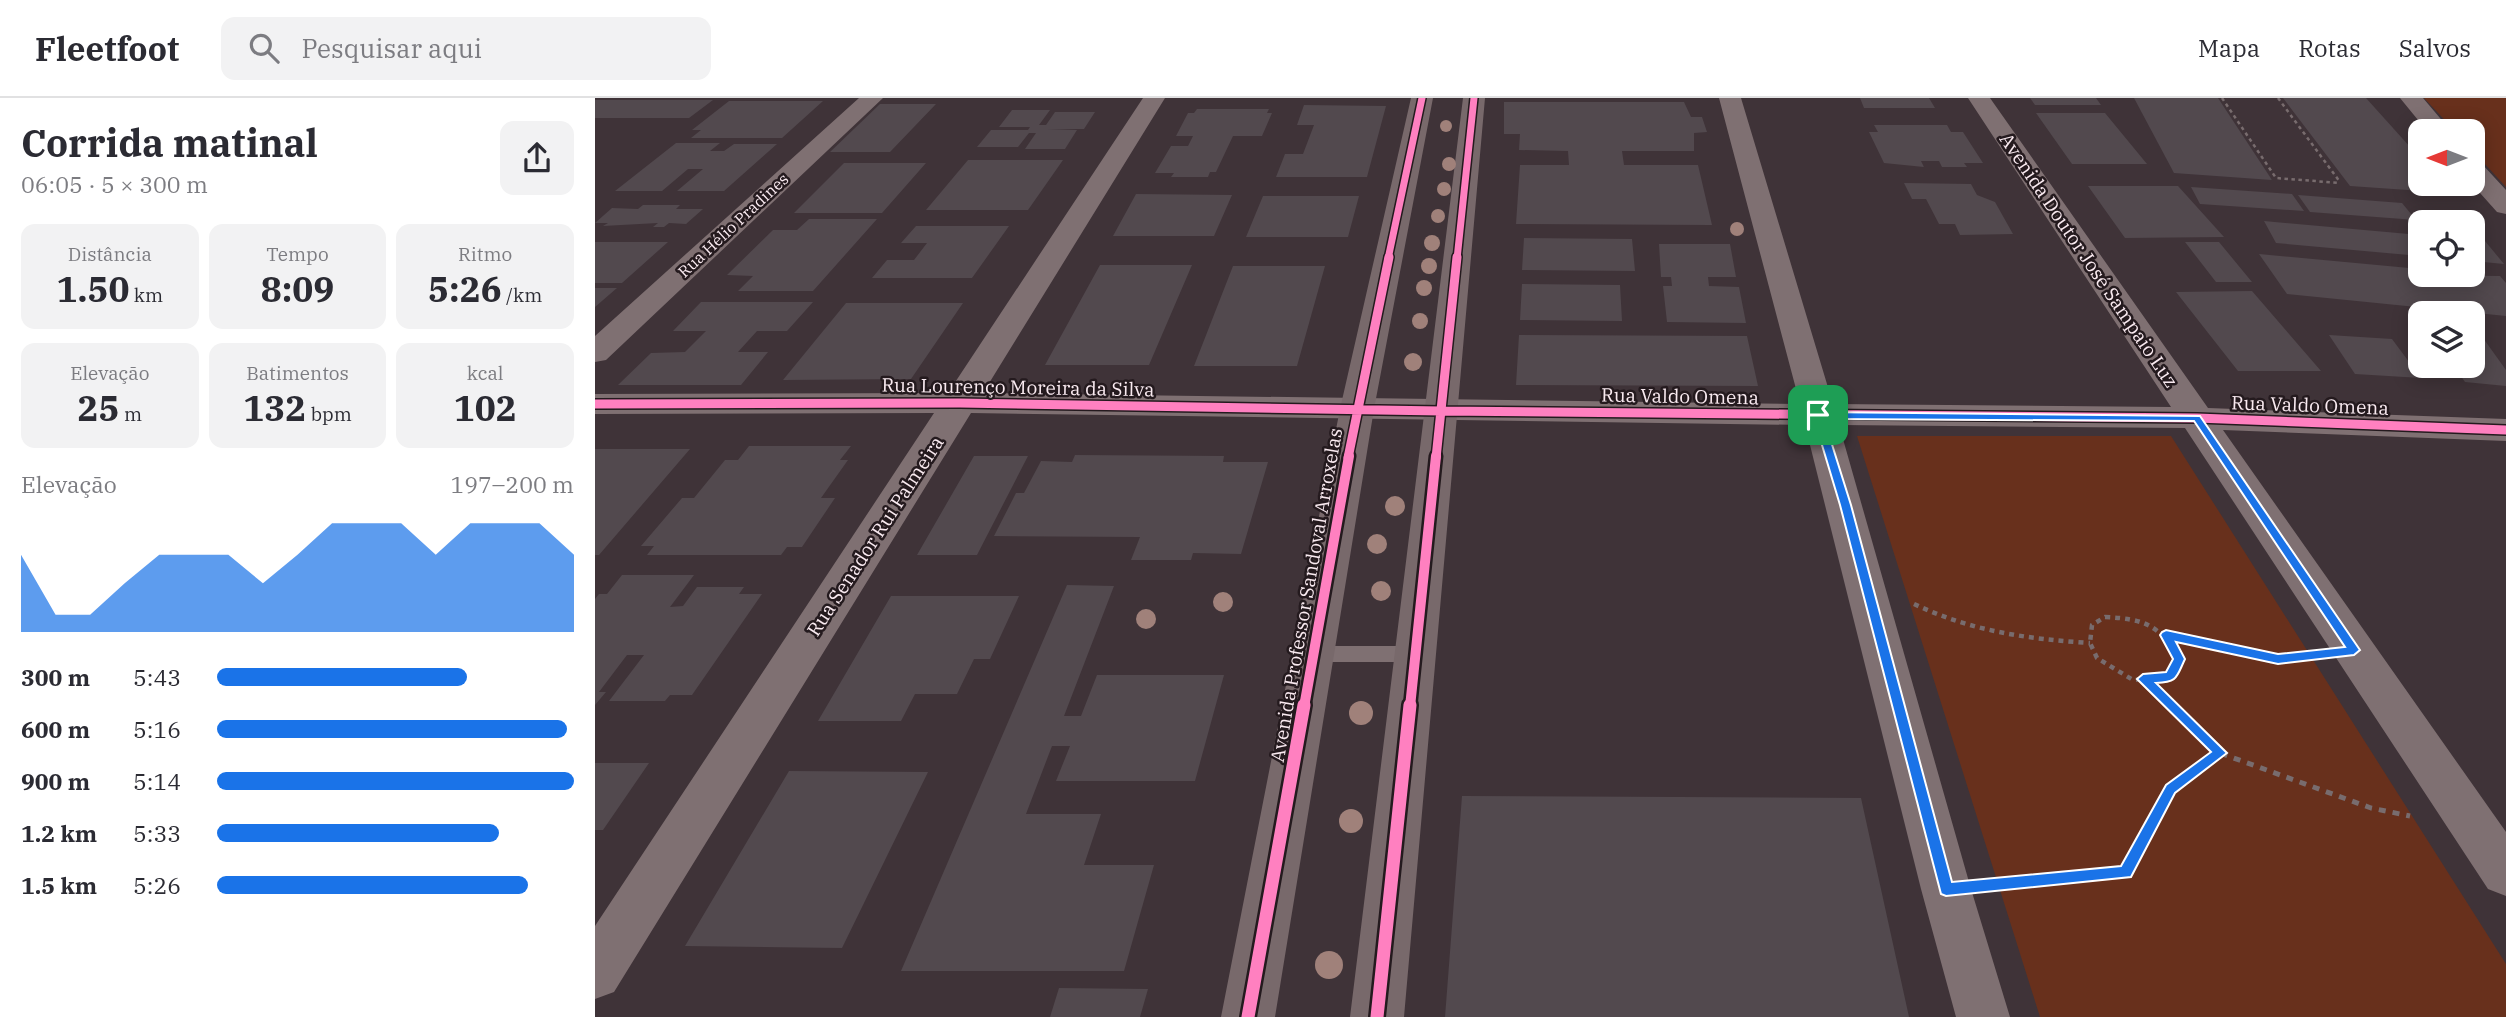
<!DOCTYPE html>
<html lang="pt">
<meta charset="utf-8">
<style>
:root{--surface:#fff;--page:#f2f2f3;--text:#2b2b33;--muted:#7c7c81;--line:#e1e1e2;--accent:#1a73e8}
body{margin:0;font-family:"IBM Plex Serif",serif;background:var(--page);color:var(--text);height:100vh;display:flex;flex-direction:column;font-size:26px;white-space:nowrap}
*{box-sizing:border-box;margin:0}
p{font-size:23px;color:var(--muted)}
.icon{flex:none;width:38px;height:38px;fill:none;stroke:currentColor;stroke-width:2;stroke-linecap:round;stroke-linejoin:round}
.map{position:relative;flex:1;overflow:hidden}
.details{display:flex;flex-direction:column;background:var(--surface);width:595px}
.details>*{flex:none}
.needle{width:46px;rotate:270deg}
.tools{position:absolute;left:1813px;top:21px;display:grid;gap:14px}
.tools a{display:grid;place-items:center;width:77px;height:77px;border-radius:14px;background:var(--surface);box-shadow:0 4px 18px #0003;font-size:35px}
.pin{position:absolute;display:grid;place-items:center;width:60px;height:60px;color:#fff;margin:-30px;border-radius:14px;box-shadow:0 4px 10px #0006}
.round{display:grid;place-items:center;flex:none;width:74px;height:74px;border-radius:14px;background:var(--page)}
.headline{display:flex;align-items:center;justify-content:space-between;height:119px;padding:0 21px}
h1{font-size:38px;font-weight:800;line-height:52px}
.metrics{display:grid;grid-template-columns:repeat(3,1fr);gap:10px;height:119px;padding:7px 21px}
.metrics div{display:grid;align-content:center;border-radius:14px;background:var(--page);text-align:center}
.metrics b{font-size:35px;font-weight:800}
.metrics small{font-size:19px;font-weight:400}
.metrics p{font-size:19px}
.chart{height:196px;padding:14px 21px}
.chart p{display:flex;justify-content:space-between}
.chart svg{width:100%;height:126px;margin-top:7px;fill:var(--accent);opacity:.7}
ul{padding:0 21px;list-style:none;font-size:23px}
li{display:grid;grid-template-columns:112px 84px 1fr;align-items:center;height:52px}
li i{height:18px;border-radius:9px;background:var(--accent)}
header{display:flex;align-items:center;gap:42px;box-sizing:border-box;height:98px;padding:0 35px;background:var(--surface);border-bottom:2px solid var(--line)}
header strong{font-size:33px}
nav{display:flex;gap:38px;margin-inline-start:auto;font-size:24px}
.search{width:490px;height:63px;background:var(--page);display:flex;align-items:center;gap:18px;box-sizing:border-box;padding:0 24px;border-radius:14px;color:var(--muted);font-size:26px}
main{display:flex;flex:1;min-height:0}
.map>svg:first-child{display:block}
.green{fill:#68301c}
.building{fill:#52494e}
.lines{fill:none;stroke-linecap:round;stroke-linejoin:round}
.path-far2{stroke:#786c6e;stroke-width:2.5;stroke-dasharray:3.5 3.5;stroke-linecap:butt}
.path-far1{stroke:#786c6e;stroke-width:4.5;stroke-dasharray:5 5;stroke-linecap:butt}
.path{stroke:#786c6e;stroke-width:5;stroke-dasharray:7 7;stroke-linecap:butt}
.lane{fill:#7f7072;fill-rule:evenodd}
.street{fill:#7f7072;fill-rule:evenodd}
.secondary{fill:#78696b;fill-rule:evenodd}
.cycleway-far3-casing{stroke:#241a1e;stroke-width:10}
.cycleway-far2-casing{stroke:#241a1e;stroke-width:12}
.cycleway-far1-casing{stroke:#241a1e;stroke-width:15}
.cycleway-casing{stroke:#241a1e;stroke-width:18}
.cycleway-far3{stroke:#ff80c0;stroke-width:7}
.cycleway-far2{stroke:#ff80c0;stroke-width:9}
.cycleway-far1{stroke:#ff80c0;stroke-width:10}
.cycleway{stroke:#ff80c0;stroke-width:13}
.tree{fill:#a0817a}
.route{fill:#1a73e8;stroke:#fff;stroke-width:2;fill-rule:evenodd}
.labels{text-anchor:middle;dominant-baseline:central;stroke-width:5;stroke-linejoin:round;paint-order:stroke}
.far-street-label{font-size:16px;fill:#f9eaf0;stroke:#241a1e}
.street-label{font-size:19px;fill:#f9eaf0;stroke:#241a1e}
</style>
<header>
<strong>Fleetfoot</strong>
<div class="search"><svg class="icon" aria-label="search" viewBox="0 0 24 24"><circle cx="10" cy="10" r="6"/><path d="M15 15l6 6"/></svg>Pesquisar aqui</div>
<nav><a>Mapa</a><a>Rotas</a><a>Salvos</a></nav>
</header>
<main>
<section class="details">
<div class="headline"><div><h1>Corrida matinal</h1><p>06:05 · 5 × 300 m</p></div><a class="round"><svg class="icon" aria-label="share" viewBox="0 0 24 24"><path d="M12 15V3M7 8l5-5 5 5M5 13v7h14v-7"/></svg></a></div>
<div class="metrics">
<div><p>Distância</p><b>1.50<small> km</small></b></div>
<div><p>Tempo</p><b>8:09</b></div>
<div><p>Ritmo</p><b>5:26<small> /km</small></b></div>
</div>
<div class="metrics">
<div><p>Elevação</p><b>25<small> m</small></b></div>
<div><p>Batimentos</p><b>132<small> bpm</small></b></div>
<div><p>kcal</p><b>102</b></div>
</div>
<div class="chart"><p><span>Elevação</span>197–200 m</p>
<svg viewBox="0 0 160 44" preserveAspectRatio="none"><path d="M0 44V17L10 38L20 38L30 27L40 17L50 17L60 17L70 27L80 17L90 6L100 6L110 6L120 17L130 6L140 6L150 6L160 17V44z"/></svg>
</div>
<ul>
<li><b>300 m</b>5:43<i style="width:70%"></i></li>
<li><b>600 m</b>5:16<i style="width:98%"></i></li>
<li><b>900 m</b>5:14<i style="width:100%"></i></li>
<li><b>1.2 km</b>5:33<i style="width:79%"></i></li>
<li><b>1.5 km</b>5:26<i style="width:87%"></i></li>
</ul>
</section>
<div class="map">
<svg width="1911" height="919" viewBox="0 0 1911 919">
<rect width="100%" height="100%" fill="#3f3338"/>
<!-- green -->
<path class="green" d="M 1829,0 L 1911,0 L 1911,89 L 1878,53 L 1878,33 L 1860,33 Z
M 1262,338 L 1576,338 L 1911,866 L 1911,919 L 1445,919 Z"/>
<!-- building -->
<path class="building" d="M 1265,0 L 1334,0 L 1340,10 L 1269,10 Z
M 1435,0 L 1501,0 L 1506,7 L 1440,7 Z
M 1539,0 L 1623,0 L 1677,82 L 1579,75 Z
M 1688,0 L 1771,0 L 1825,60 L 1825,86 L 1848,86 L 1856,95 L 1755,88 Z
M 0,2 L 118,2 L 94,20 L 0,20 Z
M 134,3 L 228,3 L 187,40 L 96,40 L 106,32 L 97,32 Z
M 909,4 L 1089,4 L 1096,19 L 1107,19 L 1112,34 L 1099,35 L 1099,53 L 1027,53 L 1029,67 L 1103,67 L 1117,127 L 921,126 L 925,67 L 974,67 L 973,53 L 924,52 L 925,36 L 909,36 Z
M 285,6 L 341,6 L 295,54 L 235,54 Z
M 709,7 L 791,8 L 772,79 L 681,79 L 690,56 L 708,56 L 719,27 L 702,27 Z
M 602,11 L 674,11 L 672,15 L 677,15 L 667,38 L 638,38 L 621,74 L 615,74 L 613,79 L 576,79 L 579,75 L 560,75 L 576,48 L 593,48 L 598,38 L 581,38 L 593,15 L 599,15 Z
M 417,12 L 455,12 L 444,27 L 451,27 L 460,14 L 500,14 L 489,31 L 453,31 L 482,32 L 470,51 L 430,51 L 441,35 L 434,35 L 423,49 L 382,49 L 396,32 L 433,32 L 435,29 L 404,29 Z
M 1441,15 L 1510,15 L 1552,66 L 1477,66 Z
M 1279,27 L 1352,27 L 1356,34 L 1368,34 L 1388,65 L 1369,65 L 1372,69 L 1347,69 L 1344,63 L 1326,63 L 1329,69 L 1289,65 L 1274,34 L 1283,34 Z
M 81,45 L 125,45 L 115,53 L 129,53 L 139,46 L 182,46 L 129,93 L 82,93 L 108,71 L 93,71 L 67,93 L 20,93 Z
M 373,62 L 468,62 L 433,112 L 331,112 Z
M 249,65 L 331,65 L 287,115 L 199,115 Z
M 1309,85 L 1376,86 L 1382,97 L 1400,104 L 1418,136 L 1365,137 L 1360,126 L 1344,126 L 1331,101 L 1317,101 Z
M 1493,88 L 1583,88 L 1629,139 L 1530,140 Z
M 1596,89 L 1697,96 L 1709,113 L 1605,106 Z
M 541,96 L 637,97 L 619,138 L 518,138 Z
M 1703,97 L 1807,105 L 1821,122 L 1715,114 Z
M 668,98 L 764,98 L 753,139 L 651,139 Z
M 48,107 L 85,107 L 81,111 L 108,111 L 91,126 L 74,125 L 69,129 L 58,129 L 63,125 L 8,128 L 13,125 L 0,125 L 17,110 L 43,111 Z
M 214,121 L 282,121 L 218,193 L 143,193 L 158,178 L 132,177 L 178,132 L 202,132 Z
M 1669,123 L 1825,137 L 1825,158 L 1681,145 Z
M 321,128 L 414,128 L 377,180 L 277,180 L 292,162 L 319,162 L 332,145 L 306,145 Z
M 929,140 L 1037,141 L 1040,173 L 927,172 Z
M 1878,142 L 1890,143 L 1909,166 L 1878,163 Z
M 0,144 L 73,144 L 27,185 L 0,185 Z
M 1590,144 L 1624,144 L 1657,184 L 1621,184 Z
M 1064,146 L 1135,146 L 1141,179 L 1113,179 L 1114,188 L 1144,189 L 1151,225 L 1072,224 L 1068,188 L 1077,188 L 1076,179 L 1066,179 Z
M 1664,156 L 1825,171 L 1825,177 L 1905,178 L 1911,185 L 1911,218 L 1692,196 Z
M 505,167 L 597,167 L 554,267 L 450,267 Z
M 638,168 L 730,168 L 702,268 L 599,268 Z
M 927,186 L 1025,187 L 1027,223 L 925,222 Z
M 0,190 L 22,190 L 0,209 Z
M 1657,193 L 1726,273 L 1643,273 L 1581,194 Z
M 106,204 L 218,204 L 192,233 L 162,233 L 143,254 L 173,254 L 146,287 L 23,287 L 56,255 L 90,254 L 111,233 L 78,233 Z
M 251,205 L 368,205 L 316,281 L 188,282 Z
M 1878,226 L 1911,272 L 1911,288 L 1870,284 L 1859,268 L 1878,268 Z
M 924,237 L 1152,238 L 1163,288 L 921,287 Z
M 1734,237 L 1797,241 L 1826,280 L 1760,276 Z
M 154,348 L 256,348 L 245,362 L 253,362 L 226,400 L 240,400 L 207,449 L 192,449 L 186,457 L 52,457 L 59,448 L 46,448 L 87,400 L 99,400 L 130,362 L 143,362 Z
M 0,351 L 95,351 L 4,457 L 0,457 Z
M 480,357 L 629,358 L 628,364 L 673,364 L 646,456 L 598,455 L 596,462 L 536,462 L 545,439 L 399,438 L 421,395 L 429,395 L 446,363 L 477,364 Z
M 379,358 L 433,358 L 382,457 L 322,457 Z
M 27,477 L 99,477 L 75,509 L 88,508 L 102,489 L 149,489 L 144,496 L 167,496 L 97,597 L 75,597 L 70,603 L 14,603 L 49,557 L 32,557 L 4,594 L 11,594 L 0,607 L 0,501 L 4,496 L 12,496 Z
M 472,487 L 519,488 L 469,618 L 486,618 L 502,577 L 629,577 L 600,683 L 461,683 L 475,648 L 457,648 L 431,716 L 506,716 L 489,767 L 559,767 L 529,873 L 306,873 Z
M 296,498 L 424,498 L 395,561 L 379,561 L 362,596 L 320,596 L 306,623 L 223,623 Z
M 0,665 L 54,665 L 8,732 L 0,732 Z
M 194,673 L 333,674 L 247,850 L 90,848 Z
M 867,698 L 1266,700 L 1314,919 L 850,919 Z
M 464,890 L 553,891 L 545,919 L 455,919 Z"/>
<g class="lines">
<!-- path-far2 -->
<path class="path-far2" d="M 1627,0 L 1681,80 L 1745,85
M 1683,0 L 1745,84"/>
<!-- path-far1 -->
<path class="path-far1" d="M 1319,506 C 1376,533 1432,541 1495,545
M 1510,519 C 1549,521 1564,526 1584,561 L 1575,579 L 1538,582 L 1502,560 L 1495,545 L 1497,527 Z
M 1571,537 L 1683,561 L 1713,558
M 1548,581 L 1577,609"/>
<!-- path -->
<path class="path" d="M 1575,607 L 1625,655 L 1776,710 L 1815,718
M 1397,787 L 1530,774 L 1576,691 L 1625,655"/>
<!-- lane -->
<path class="lane" d="M 718,548 L 820,548 L 827,550 L 830,556 L 827,562 L 820,564 L 718,564 L 711,562 L 708,556 L 711,550 Z"/>
<!-- street -->
<path class="street" d="M 264,0 L 288,0 L 11,262 L 0,264 L 0,238 Z
M 548,0 L 570,0 L 388,295 L 1205,306 L 1124,0 L 1146,0 L 1238,306 L 1576,309 L 1373,0 L 1395,0 L 1613,310 L 1911,321 L 1911,343 L 1628,332 L 1911,734 L 1911,798 L 1893,791 L 1590,330 L 1244,327 L 1376,791 L 1415,919 L 1361,919 L 1326,791 L 1210,327 L 376,315 L 19,894 L 0,901 L 0,828 L 339,315 L 0,316 L 0,296 L 353,295 Z
M 1805,0 L 1828,0 L 1856,33 L 1832,33 Z
M 1878,64 L 1887,66 L 1911,92 L 1911,116 L 1902,114 L 1877,86 Z"/>
<!-- secondary -->
<path class="secondary" d="M 816,0 L 838,0 L 779,311 L 680,919 L 626,919 L 745,311 Z
M 868,0 L 890,0 L 809,919 L 755,919 Z"/>
<defs>
<path id="cycleway-far3" d="M 793,161 L 827,0
M 862,161 L 879,0"/>
<path id="cycleway-far2" d="M 0,306 L 365,305 L 846,313 L 1602,320 L 1911,332
M 753,360 L 794,159
M 841,360 L 862,159"/>
<path id="cycleway-far1" d="M 709,609 L 754,358
M 815,609 L 841,358"/>
<path id="cycleway" d="M 653,919 L 709,607
M 782,919 L 815,607"/>
</defs>
<!-- cycleway-far3 casing -->
<use href="#cycleway-far3" class="cycleway-far3-casing"/>
<!-- cycleway-far2 casing -->
<use href="#cycleway-far2" class="cycleway-far2-casing"/>
<!-- cycleway-far1 casing -->
<use href="#cycleway-far1" class="cycleway-far1-casing"/>
<!-- cycleway casing -->
<use href="#cycleway" class="cycleway-casing"/>
<!-- cycleway-far3 -->
<use href="#cycleway-far3" class="cycleway-far3"/>
<!-- cycleway-far2 -->
<use href="#cycleway-far2" class="cycleway-far2"/>
<!-- cycleway-far1 -->
<use href="#cycleway-far1" class="cycleway-far1"/>
<!-- cycleway -->
<use href="#cycleway" class="cycleway"/>
</g>
<!-- trees -->
<g class="tree">
<circle cx="851" cy="28" r="6"/>
<circle cx="854" cy="66" r="7"/>
<circle cx="849" cy="91" r="7"/>
<circle cx="843" cy="118" r="7"/>
<circle cx="1142" cy="131" r="7"/>
<circle cx="837" cy="145" r="8"/>
<circle cx="834" cy="168" r="8"/>
<circle cx="829" cy="190" r="8"/>
<circle cx="825" cy="223" r="8"/>
<circle cx="818" cy="264" r="9"/>
<circle cx="800" cy="408" r="10"/>
<circle cx="782" cy="446" r="10"/>
<circle cx="786" cy="493" r="10"/>
<circle cx="628" cy="504" r="10"/>
<circle cx="551" cy="521" r="10"/>
<circle cx="766" cy="615" r="12"/>
<circle cx="756" cy="723" r="12"/>
<circle cx="734" cy="867" r="14"/>
</g>
<!-- route -->
<path class="route" d="M 1223,314 L 1605,318 L 1765,552 L 1759,557 L 1683,566 L 1581,544 L 1590,561 C 1581,580 1583,584 1561,585 L 1632,655 L 1580,695 L 1536,779 L 1351,798 L 1346,796 L 1245,407 L 1218,317 ZM 1229,321 L 1599,323 L 1750,549 L 1683,556 L 1571,532 L 1567,534 L 1565,537 L 1578,561 L 1571,574 L 1548,576 L 1542,581 L 1616,654 L 1571,687 L 1526,768 L 1357,784 L 1256,407 Z"/>
<g class="labels">
<!-- far-street labels -->
<g class="far-street-label">
<text transform="translate(138 127) rotate(-43)">Rua Hélio Pradines</text>
</g>
<!-- street labels -->
<g class="street-label">
<text transform="translate(1494 162) rotate(56)">Avenida Doutor José Sampaio Luz</text>
<text transform="translate(423 289) rotate(1)">Rua Lourenço Moreira da Silva</text>
<text transform="translate(1085 298) rotate(1)">Rua Valdo Omena</text>
<text transform="translate(1715 307) rotate(2)">Rua Valdo Omena</text>
<text transform="translate(280 438) rotate(-57)">Rua Senador Rui Palmeira</text>
<text transform="translate(711 497) rotate(-80)">Avenida Professor Sandoval Arroxelas</text>
</g>
</g>
</svg>
<div class="tools">
<a><svg class="needle" viewBox="-14 -14 28 28"><path d="M0-13l5 13h-10z" fill="#e53935"/><path d="M0 13l5-13h-10z" fill="#7c7c81"/></svg></a>
<a><svg class="icon" aria-label="locate" viewBox="0 0 24 24"><circle cx="12" cy="12" r="6"/><path d="M12 2v4M12 18v4M2 12h4M18 12h4"/></svg></a>
<a><svg class="icon" aria-label="layers" viewBox="0 0 24 24"><path d="M12 4l9 5-9 5-9-5zM3 14l9 5 9-5"/></svg></a>
</div>
<div class="pin" style="left:1223px;top:317px;background:#1e9e55"><svg class="icon" aria-label="arrive" viewBox="0 0 24 24"><path d="M6 21V4h12l-3 4 3 4H6"/></svg></div>
</div>
</main>
